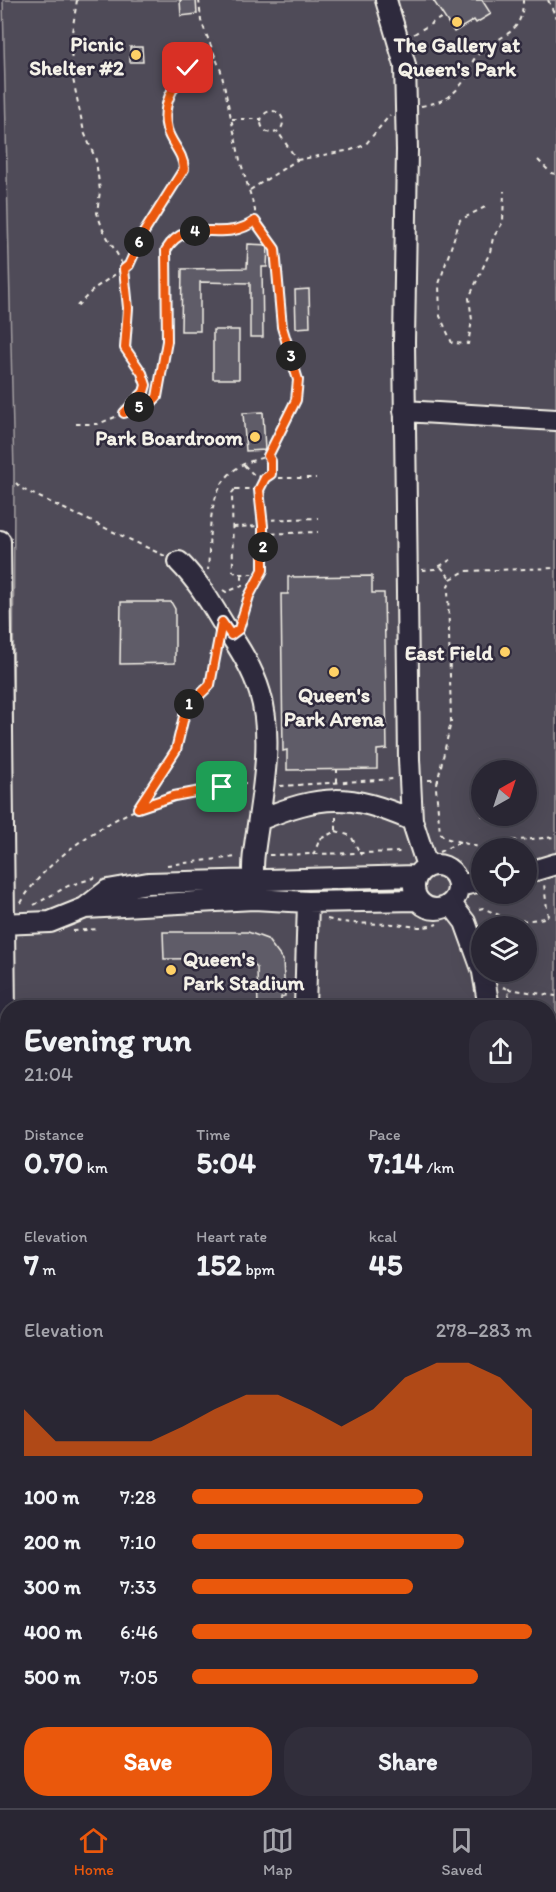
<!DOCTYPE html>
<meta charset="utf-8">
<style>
:root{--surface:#292633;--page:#312e3b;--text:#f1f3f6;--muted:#a5a5ac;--line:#45434e;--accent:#ea580c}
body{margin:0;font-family:Itim,sans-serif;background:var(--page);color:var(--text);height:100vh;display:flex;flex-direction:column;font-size:22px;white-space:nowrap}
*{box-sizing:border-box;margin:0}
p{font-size:20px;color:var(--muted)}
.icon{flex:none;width:33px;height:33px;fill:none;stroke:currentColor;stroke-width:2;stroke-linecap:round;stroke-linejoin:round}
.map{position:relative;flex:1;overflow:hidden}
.panel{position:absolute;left:0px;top:1000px;width:556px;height:808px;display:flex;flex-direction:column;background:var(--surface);border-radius:24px 24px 0 0;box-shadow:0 6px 24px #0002,0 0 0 2px var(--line)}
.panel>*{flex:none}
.needle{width:39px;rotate:39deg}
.buttons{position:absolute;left:471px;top:760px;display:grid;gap:12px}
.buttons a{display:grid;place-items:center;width:66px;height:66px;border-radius:50%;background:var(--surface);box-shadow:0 6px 24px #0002,0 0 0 2px var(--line);font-size:30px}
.pin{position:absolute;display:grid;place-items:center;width:51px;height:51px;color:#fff;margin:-26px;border-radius:12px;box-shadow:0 3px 9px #0006}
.km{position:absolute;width:30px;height:30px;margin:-15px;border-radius:50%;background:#222;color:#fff;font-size:16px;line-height:30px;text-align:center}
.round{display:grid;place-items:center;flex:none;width:63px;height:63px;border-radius:24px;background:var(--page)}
.overview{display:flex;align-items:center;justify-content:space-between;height:102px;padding:0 24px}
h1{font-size:33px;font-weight:700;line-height:45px}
.figures{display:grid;grid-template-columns:repeat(3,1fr);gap:9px;height:102px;padding:6px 24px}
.figures div{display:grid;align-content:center}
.figures b{font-size:30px;font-weight:700}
.figures small{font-size:16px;font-weight:400}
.figures p{font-size:16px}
.chart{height:168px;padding:12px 24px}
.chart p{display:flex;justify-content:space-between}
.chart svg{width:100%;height:108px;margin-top:6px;fill:var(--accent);opacity:.7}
.action{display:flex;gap:12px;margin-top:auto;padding:12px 24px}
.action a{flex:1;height:69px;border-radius:24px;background:var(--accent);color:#fff;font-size:24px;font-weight:700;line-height:69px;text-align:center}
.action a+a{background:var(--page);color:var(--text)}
ul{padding:0 24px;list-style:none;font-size:20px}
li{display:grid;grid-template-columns:96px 72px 1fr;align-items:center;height:45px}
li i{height:15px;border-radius:8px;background:var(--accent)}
.menu{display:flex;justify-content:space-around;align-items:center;height:84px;border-top:2px solid var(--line);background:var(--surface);font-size:16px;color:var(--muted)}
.menu a{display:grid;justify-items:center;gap:3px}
.menu .current{color:var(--accent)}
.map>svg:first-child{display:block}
.green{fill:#504b59;stroke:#a29ea0;stroke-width:1.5;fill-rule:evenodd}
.building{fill:#5f5c67;stroke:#f4f1e8;stroke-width:1.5}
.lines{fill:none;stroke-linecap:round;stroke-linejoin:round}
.minor-casing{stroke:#f4f1e8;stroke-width:24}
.major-casing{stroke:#f4f1e8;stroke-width:28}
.path{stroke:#f4f1e8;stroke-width:2;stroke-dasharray:4.5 4.5;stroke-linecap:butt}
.minor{stroke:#2f2a3d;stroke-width:20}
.major{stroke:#2f2a3d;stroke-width:24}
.route-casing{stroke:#fff;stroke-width:12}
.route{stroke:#ea580c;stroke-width:8}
.poi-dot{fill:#ffd166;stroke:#2f2a3d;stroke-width:2}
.labels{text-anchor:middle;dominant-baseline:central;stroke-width:5;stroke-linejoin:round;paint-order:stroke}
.poi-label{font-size:21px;font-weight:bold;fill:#f4f1e8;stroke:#2f2a3d;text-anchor:end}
</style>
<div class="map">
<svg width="556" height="1808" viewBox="0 0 556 1808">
<rect width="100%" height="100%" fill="#373244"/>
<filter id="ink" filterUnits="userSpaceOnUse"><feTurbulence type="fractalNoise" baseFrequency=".0167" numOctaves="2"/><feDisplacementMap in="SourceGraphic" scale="12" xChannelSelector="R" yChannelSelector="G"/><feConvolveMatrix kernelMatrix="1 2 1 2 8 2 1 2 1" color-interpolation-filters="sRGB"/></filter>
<g filter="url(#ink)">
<!-- green -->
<path class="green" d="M 3,0 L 556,0 L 556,1578 L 549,1588 L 549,1008 L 12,1008 L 14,474 ZM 482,771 L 526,771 L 526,816 L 482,816 ZM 482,849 L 526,849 L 526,894 L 482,894 ZM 482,927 L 526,927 L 526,972 L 482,972 Z
M 227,1802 L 334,1802 L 274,1808 L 228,1808 Z"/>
<!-- building -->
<path class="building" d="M 180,0 L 196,0 L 197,14 L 181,16 Z
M 433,0 L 482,0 L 491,14 L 476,23 L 474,20 L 454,32 Z
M 130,47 L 142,47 L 143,62 L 130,62 Z
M 248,244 L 268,245 L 267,267 L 262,267 L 263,337 L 250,337 L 250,283 L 200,282 L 200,331 L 181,331 L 182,269 L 247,268 Z
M 309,289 L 310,327 L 296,328 L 295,290 Z
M 213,330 L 239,330 L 239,379 L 213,379 Z
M 263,412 L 265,450 L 246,451 L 243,413 Z
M 372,576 L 372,593 L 384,593 L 387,749 L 377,750 L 377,769 L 287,770 L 287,750 L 283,751 L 281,594 L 288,594 L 288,577 Z
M 121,602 L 171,602 L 175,609 L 175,663 L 120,664 Z
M 163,932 L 248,932 L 267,939 L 283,960 L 285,996 L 281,997 L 281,1008 L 258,1008 L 257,968 L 251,960 L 245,958 L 164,959 Z"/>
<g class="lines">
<defs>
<path id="minor" d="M 386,0 L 405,65 L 407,150 L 404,342 L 409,759 L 412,820 L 427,866
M 404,411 L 556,420
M 0,541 L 8,1302
M 179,562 C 198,581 210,602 224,625 C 238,646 253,669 260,693 C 275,742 260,804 254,853 C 252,868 253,884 254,899
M 259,820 C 322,794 349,793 412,820
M414 887a22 22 0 1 1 44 0a22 22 0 1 1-44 0Z
M 526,873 L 556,864
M 458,886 L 482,881
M 451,904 L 465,922 L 482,969
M 85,908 L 254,899 L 308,902 L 417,900
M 0,924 L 50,922 L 85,908 L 108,890 L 148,883 L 416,876
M 483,972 L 489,1008
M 305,1008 L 308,902
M 0,1388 L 8,1388
M 0,1496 L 8,1495
M 217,1802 L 218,1808
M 9,1808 L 9,1802"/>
<path id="major" d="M 549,1611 L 556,1600
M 549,1634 L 556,1623
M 549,1658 L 556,1650
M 421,1802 L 421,1808
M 471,1808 L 472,1802"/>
</defs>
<!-- minor casing -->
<use href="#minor" class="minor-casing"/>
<!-- major casing -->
<use href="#major" class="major-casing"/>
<!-- path -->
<path class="path" d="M 77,0 L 71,39 L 72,74 L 84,132 L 96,160 L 100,191 L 97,213 L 103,230 L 120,259 L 126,279 L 125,348 L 145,380 L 144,392 L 124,413
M 199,0 L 201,21 L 221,71 L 240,160 L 255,210 L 255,221 L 275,249 L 282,327 L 298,380 L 296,400 L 268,456 C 258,459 245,462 237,468 C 205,490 211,536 208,570
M 548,0 L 556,17
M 414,34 L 444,16
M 421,106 C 443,102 453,97 466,78 C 471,71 470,63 476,57 C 496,33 523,39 523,0
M261 122a11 11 0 1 1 22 0a11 11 0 1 1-22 0Z
M 232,119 L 262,119
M 297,160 L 351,150 L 365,145 L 390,115
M 538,160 L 551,173 L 556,174
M 250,190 L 297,160 L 278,132
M 485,207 L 460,220 L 439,284 L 440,316 L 452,343 L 468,344 L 472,320 L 469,298 L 490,252 L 493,238 L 503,222 L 504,191
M 77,306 L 95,288 L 129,265 L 143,234 L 184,169 L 180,151 L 167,129 L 167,99 L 188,68 L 217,56
M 76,424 L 98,424 L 152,402 L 157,397 L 167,341 L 166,250 C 188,214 222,246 255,221
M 244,465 L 254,475 L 265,478
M 271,474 L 278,478 L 316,478
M 16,483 L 22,489 L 165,556
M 235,489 L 258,489 L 261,492 L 263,570 L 260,574 L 237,574 L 233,571 L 232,493 Z
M 260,489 L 265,478 L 271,474 L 271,461 L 268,456
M 263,520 L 318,518
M 233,527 L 263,526
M 263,534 L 318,532
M 441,567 L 451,579
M 422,570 L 435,569 L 452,559
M 223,590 L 226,592 L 242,586 L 242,574
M 240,621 L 260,574
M 428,780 L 439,780
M 337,782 L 337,770
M 280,786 L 394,779
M 140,806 L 176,750 L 186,708 L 210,685 L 218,647
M 336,831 L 351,836 L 361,855
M 460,842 L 445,838 L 440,833 L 436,788 L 451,722 L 448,586 L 451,579 L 465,571 L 556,568
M 488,849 L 495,842 L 556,837
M 439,852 L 460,842 L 486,849
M 269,855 L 404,852
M 313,855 L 320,839 L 336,831 L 336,817
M 167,865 L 236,857
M 21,903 C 47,855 121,810 173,796 C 197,790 222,787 246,783
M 34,905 L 68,886 L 97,877
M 479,909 L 483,908 C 509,920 519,924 548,917 L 544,884
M 327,919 C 350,925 371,923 394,924 C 409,925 422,930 437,924
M 73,931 L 99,929
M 503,987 L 508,989 L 510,1008
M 508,989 L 556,996
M 549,1445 L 556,1437"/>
<!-- minor -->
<use href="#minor" class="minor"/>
<!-- major -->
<use href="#major" class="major"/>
</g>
</g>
<g class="lines" filter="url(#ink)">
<defs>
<path id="route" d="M 188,68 C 173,84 161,106 167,129 C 171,144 183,152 184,169 L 143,234 L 129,265 L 124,269 L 128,308 L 125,348 L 142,373 L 146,385 L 144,392 L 124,413 L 152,402 L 157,397 L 167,341 L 166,250 C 187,214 222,245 255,221 L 275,249 L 282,327 L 298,380 L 296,400 L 268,456 L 271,461 L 271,474 L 265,478 L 259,490 L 263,526 L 263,570 L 249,596 L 239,629 L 231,635 L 222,622 L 210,685 L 186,708 L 176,750 L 138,808 L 174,796 L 222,787"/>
</defs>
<!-- route casing -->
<use href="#route" class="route-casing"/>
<!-- route -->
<use href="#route" class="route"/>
</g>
<!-- markers -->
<g class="poi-dot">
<circle cx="457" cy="22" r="6"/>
<circle cx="136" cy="55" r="6"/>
<circle cx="255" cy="437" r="6"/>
<circle cx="505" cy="652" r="6"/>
<circle cx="334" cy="672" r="6"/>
<circle cx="171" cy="970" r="6"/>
</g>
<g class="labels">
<!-- poi labels -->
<g class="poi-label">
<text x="124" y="43">Picnic<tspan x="124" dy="24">Shelter #2</tspan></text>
<text x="457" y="44" text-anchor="middle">The Gallery at<tspan x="457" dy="24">Queen's Park</tspan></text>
<text x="243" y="437">Park Boardroom</text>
<text x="493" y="652">East Field</text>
<text x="334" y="694" text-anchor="middle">Queen's<tspan x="334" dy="24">Park Arena</tspan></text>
<text x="183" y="958" text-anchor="start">Queen's<tspan x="183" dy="24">Park Stadium</tspan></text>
</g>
</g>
</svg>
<div class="buttons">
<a><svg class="needle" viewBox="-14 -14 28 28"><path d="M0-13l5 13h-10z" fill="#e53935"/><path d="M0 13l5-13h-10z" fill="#a5a5ac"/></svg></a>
<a><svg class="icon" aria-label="locate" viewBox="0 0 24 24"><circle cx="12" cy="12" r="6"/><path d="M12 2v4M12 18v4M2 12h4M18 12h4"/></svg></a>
<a><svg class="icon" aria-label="layers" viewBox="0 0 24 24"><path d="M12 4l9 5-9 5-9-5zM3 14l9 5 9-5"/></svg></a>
</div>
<div class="pin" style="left:222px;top:787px;background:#1e9e55"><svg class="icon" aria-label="arrive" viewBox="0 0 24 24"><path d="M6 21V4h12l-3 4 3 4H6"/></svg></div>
<div class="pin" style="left:188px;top:68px;background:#d93025"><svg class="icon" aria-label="check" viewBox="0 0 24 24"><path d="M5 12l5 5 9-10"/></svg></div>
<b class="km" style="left:189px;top:704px">1</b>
<b class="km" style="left:263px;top:547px">2</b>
<b class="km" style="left:291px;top:356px">3</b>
<b class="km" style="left:195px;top:231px">4</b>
<b class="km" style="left:139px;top:407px">5</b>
<b class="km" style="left:139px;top:242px">6</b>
<section class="panel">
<div class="overview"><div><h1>Evening run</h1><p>21:04</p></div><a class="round"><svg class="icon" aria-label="share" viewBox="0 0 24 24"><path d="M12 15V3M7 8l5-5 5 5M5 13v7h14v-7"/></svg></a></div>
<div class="figures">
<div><p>Distance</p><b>0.70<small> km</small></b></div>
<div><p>Time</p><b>5:04</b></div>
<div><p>Pace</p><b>7:14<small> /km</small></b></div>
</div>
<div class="figures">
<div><p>Elevation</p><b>7<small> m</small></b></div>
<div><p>Heart rate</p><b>152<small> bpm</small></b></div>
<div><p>kcal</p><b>45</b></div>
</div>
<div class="chart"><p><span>Elevation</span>278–283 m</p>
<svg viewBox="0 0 160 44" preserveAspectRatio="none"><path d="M0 44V25L10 38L20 38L30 38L40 38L50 32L60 25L70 19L80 19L90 25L100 32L110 25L120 12L130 6L140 6L150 12L160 25V44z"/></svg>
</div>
<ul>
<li><b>100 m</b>7:28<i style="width:68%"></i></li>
<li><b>200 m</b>7:10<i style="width:80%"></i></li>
<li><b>300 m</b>7:33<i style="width:65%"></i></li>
<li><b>400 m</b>6:46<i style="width:100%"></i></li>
<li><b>500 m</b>7:05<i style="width:84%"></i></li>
</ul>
<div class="action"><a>Save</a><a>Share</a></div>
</section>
</div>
<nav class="menu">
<a class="current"><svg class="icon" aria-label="home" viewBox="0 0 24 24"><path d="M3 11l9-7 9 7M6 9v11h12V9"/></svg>Home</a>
<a><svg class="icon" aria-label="map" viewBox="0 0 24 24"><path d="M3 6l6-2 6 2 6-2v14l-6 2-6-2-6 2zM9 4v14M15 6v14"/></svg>Map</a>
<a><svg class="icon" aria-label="saved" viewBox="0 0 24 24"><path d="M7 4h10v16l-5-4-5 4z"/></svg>Saved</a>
</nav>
